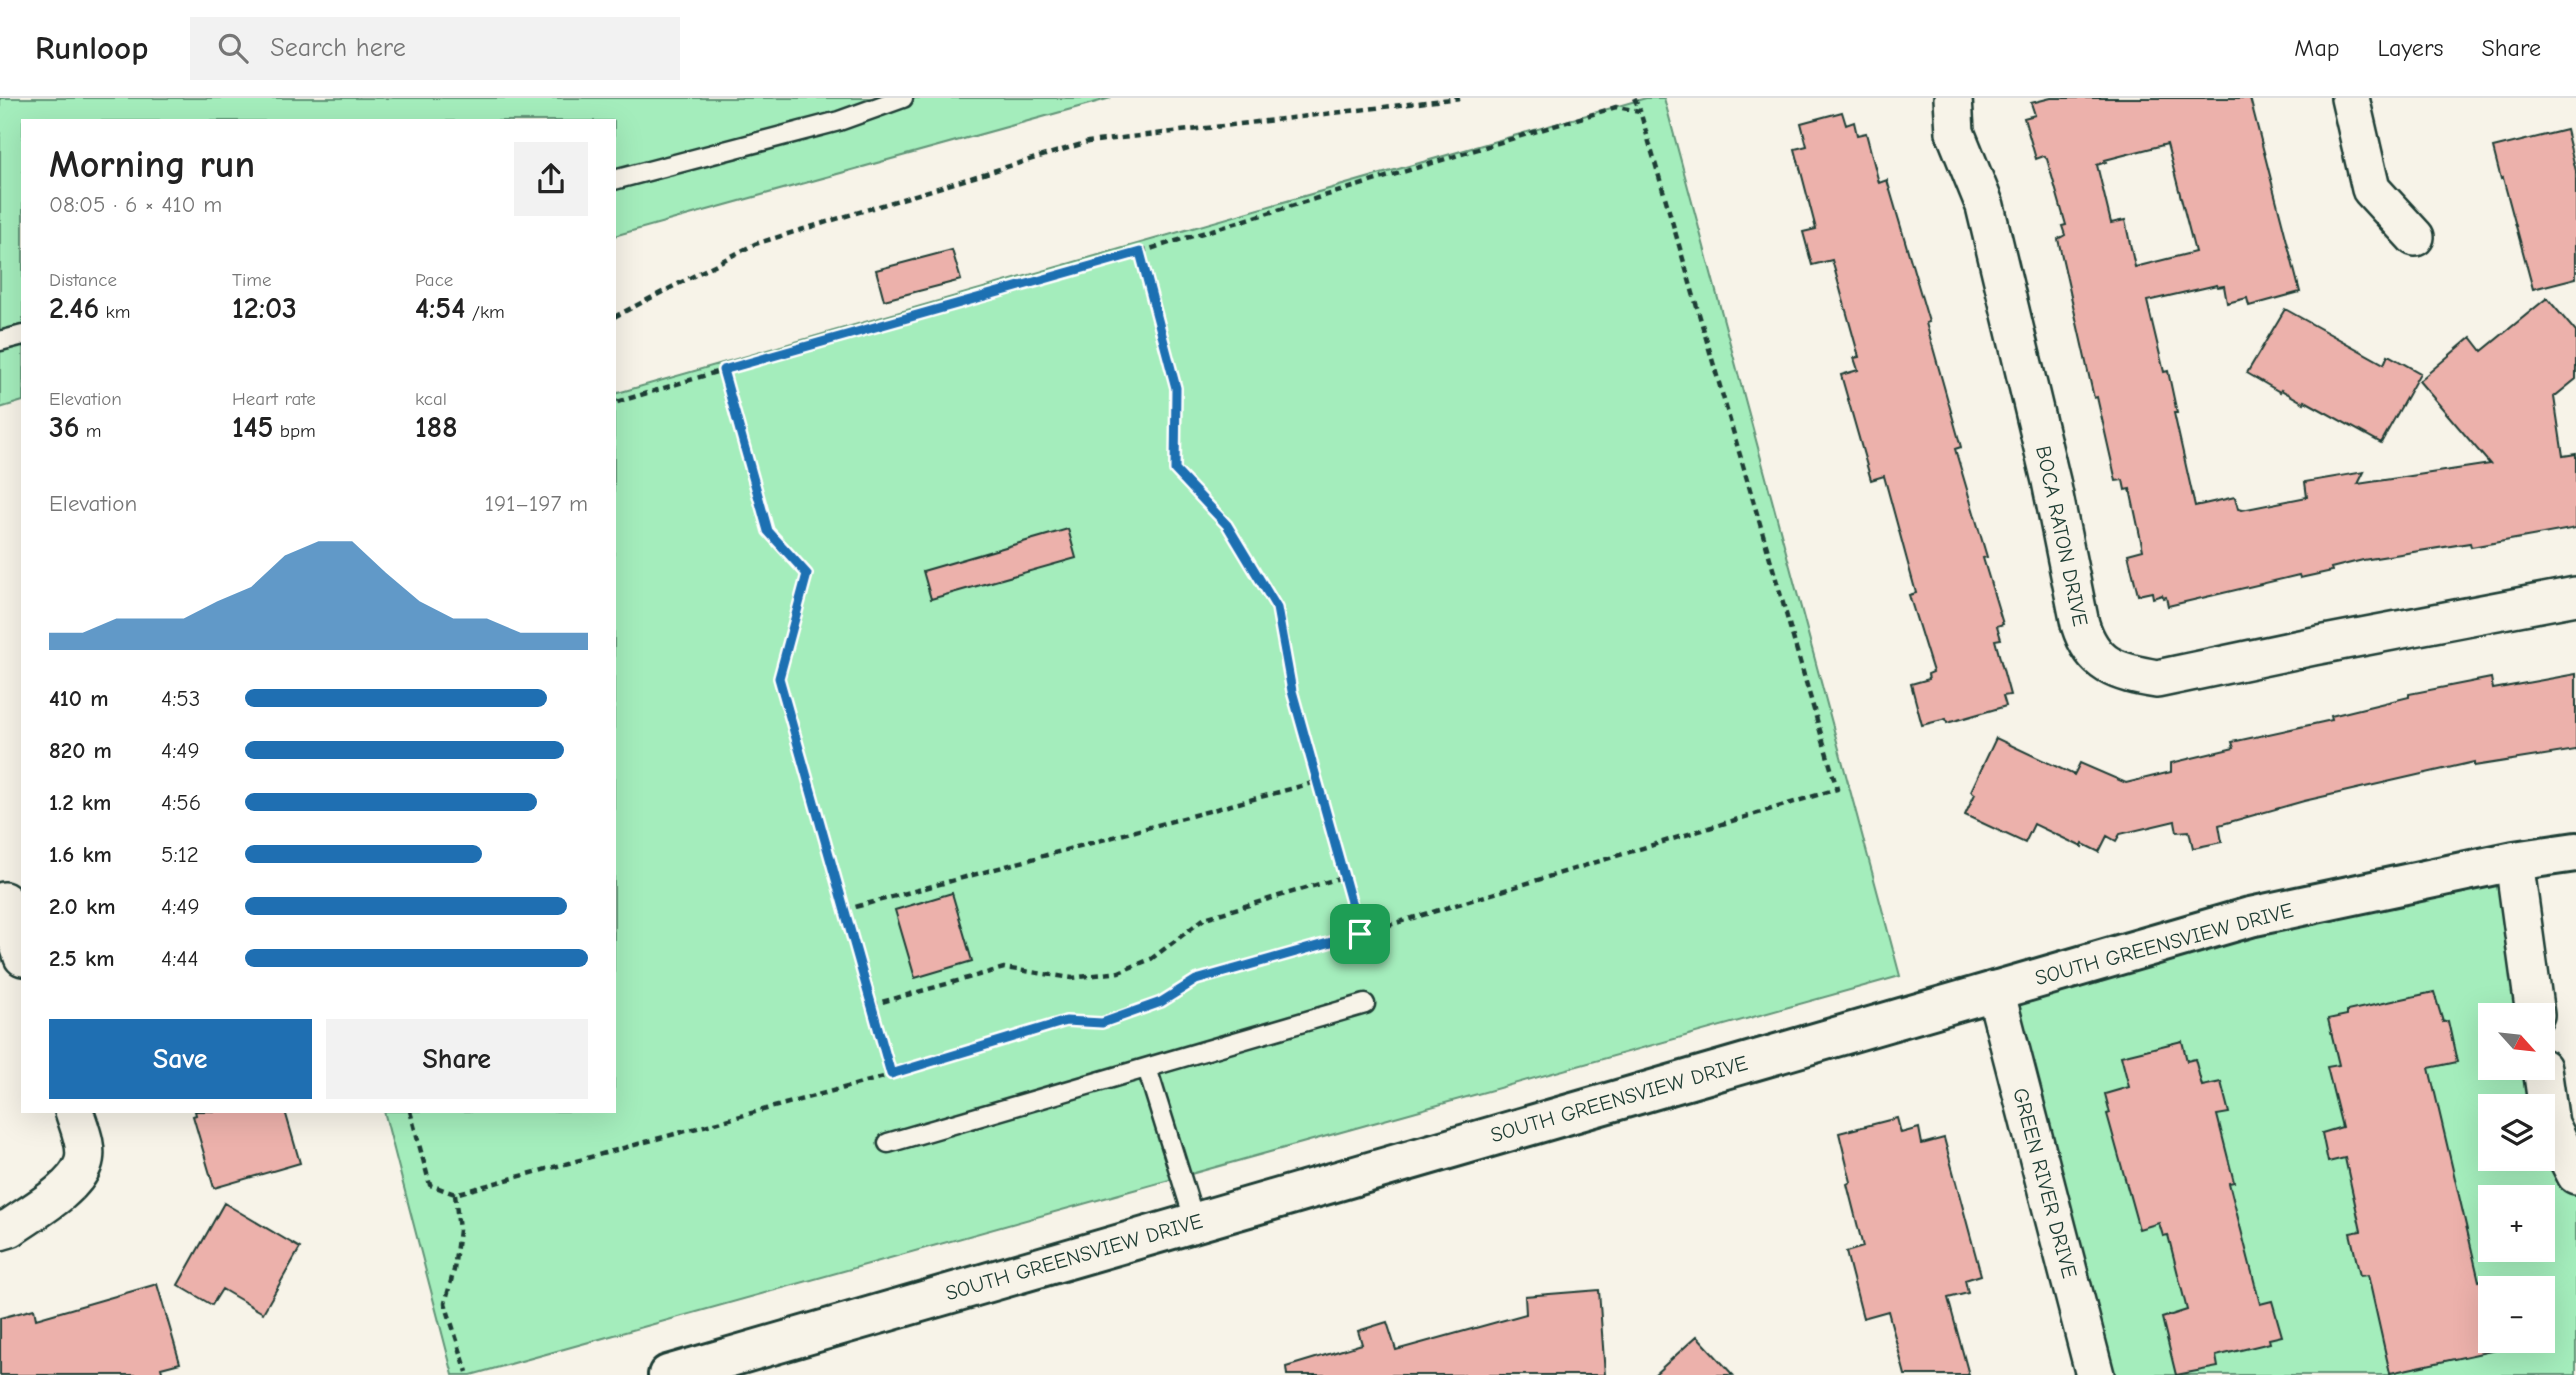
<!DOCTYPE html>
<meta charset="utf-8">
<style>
:root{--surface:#fff;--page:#f2f2f2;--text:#222;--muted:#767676;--line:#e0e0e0;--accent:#1f6fb2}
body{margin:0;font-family:"Comic Neue",sans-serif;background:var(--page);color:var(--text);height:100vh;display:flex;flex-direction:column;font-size:26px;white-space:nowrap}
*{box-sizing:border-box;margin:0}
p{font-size:23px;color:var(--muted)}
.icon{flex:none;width:38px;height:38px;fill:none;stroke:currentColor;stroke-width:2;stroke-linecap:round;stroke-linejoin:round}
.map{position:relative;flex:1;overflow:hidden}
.sheet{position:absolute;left:21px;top:21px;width:595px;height:994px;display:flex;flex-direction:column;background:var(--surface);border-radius:0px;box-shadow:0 7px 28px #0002}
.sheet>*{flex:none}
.needle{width:46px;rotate:117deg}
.fabs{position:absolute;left:2478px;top:905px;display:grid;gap:14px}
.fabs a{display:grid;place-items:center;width:77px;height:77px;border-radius:0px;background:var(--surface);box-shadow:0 7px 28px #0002;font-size:35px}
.pin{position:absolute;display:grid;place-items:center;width:60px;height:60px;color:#fff;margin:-30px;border-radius:14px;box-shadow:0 4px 10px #0006}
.round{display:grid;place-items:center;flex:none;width:74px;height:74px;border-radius:0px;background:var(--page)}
.summary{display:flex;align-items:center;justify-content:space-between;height:119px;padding:0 28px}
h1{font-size:38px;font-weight:700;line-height:52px}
.metrics{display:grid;grid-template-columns:repeat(3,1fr);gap:10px;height:119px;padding:7px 28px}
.metrics div{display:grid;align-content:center}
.metrics b{font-size:30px;font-weight:700}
.metrics small{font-size:19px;font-weight:400}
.metrics p{font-size:19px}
.chart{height:196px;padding:14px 28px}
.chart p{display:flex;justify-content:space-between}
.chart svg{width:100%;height:126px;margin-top:7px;fill:var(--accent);opacity:.7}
.primary-button{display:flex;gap:14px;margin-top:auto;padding:14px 28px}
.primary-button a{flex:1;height:80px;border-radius:0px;background:var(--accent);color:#fff;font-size:28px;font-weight:700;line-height:80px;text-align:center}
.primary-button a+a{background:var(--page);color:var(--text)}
ul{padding:0 28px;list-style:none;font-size:23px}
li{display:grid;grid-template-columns:112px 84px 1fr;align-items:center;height:52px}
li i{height:18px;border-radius:9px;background:var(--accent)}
header{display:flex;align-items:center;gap:42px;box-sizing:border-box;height:98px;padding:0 35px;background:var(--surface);border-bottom:2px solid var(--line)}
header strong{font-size:33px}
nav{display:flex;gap:38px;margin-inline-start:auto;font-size:24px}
.search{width:490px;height:63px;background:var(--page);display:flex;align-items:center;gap:18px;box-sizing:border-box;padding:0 24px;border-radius:0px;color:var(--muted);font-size:26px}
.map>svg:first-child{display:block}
.green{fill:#a4edbc;stroke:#629578;stroke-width:2;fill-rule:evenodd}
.building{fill:#ecb1ab;stroke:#1f3d34;stroke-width:2;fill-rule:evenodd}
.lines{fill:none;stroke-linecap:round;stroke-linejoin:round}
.lane-casing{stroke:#1f3d34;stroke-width:23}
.street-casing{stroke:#1f3d34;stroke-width:42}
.secondary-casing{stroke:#1f3d34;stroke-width:44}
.path{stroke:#1f3d34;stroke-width:4.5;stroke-dasharray:7 5;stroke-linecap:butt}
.lane{stroke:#f7f3e8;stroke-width:18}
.street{stroke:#f7f3e8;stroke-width:37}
.secondary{stroke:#f7f3e8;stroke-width:38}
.route-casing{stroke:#fff;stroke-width:14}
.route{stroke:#1f6fb2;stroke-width:9}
.labels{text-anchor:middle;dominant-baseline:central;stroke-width:5;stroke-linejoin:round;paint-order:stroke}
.street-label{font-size:21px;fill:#1f3d34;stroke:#f7f3e8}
</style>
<header>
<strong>Runloop</strong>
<div class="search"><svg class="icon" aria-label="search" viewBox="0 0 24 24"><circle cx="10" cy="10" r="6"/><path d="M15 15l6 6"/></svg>Search here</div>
<nav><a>Map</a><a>Layers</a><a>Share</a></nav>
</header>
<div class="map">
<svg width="2576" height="1277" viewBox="0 0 2576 1277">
<rect width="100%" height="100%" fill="#f7f3e8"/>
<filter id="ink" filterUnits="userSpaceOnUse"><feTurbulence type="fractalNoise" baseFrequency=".0143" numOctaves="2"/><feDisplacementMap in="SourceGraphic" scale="14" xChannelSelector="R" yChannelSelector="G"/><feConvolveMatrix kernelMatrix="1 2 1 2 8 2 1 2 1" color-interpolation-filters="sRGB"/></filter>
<g filter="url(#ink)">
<!-- green -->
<path class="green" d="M 0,0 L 1111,0 L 614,138 L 614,23 L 23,23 L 23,303 L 0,310 Z
M 1646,0 L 1664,0 L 1900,878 L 471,1277 L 453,1277 L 384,1013 L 614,1013 L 614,296 Z
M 2499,780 L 2524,917 L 2490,917 L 2490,970 L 2534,970 L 2541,1008 L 2490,1008 L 2490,1060 L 2543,1060 L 2543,1016 L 2576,1081 L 2576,1277 L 2082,1277 L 1985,908 L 2130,866 ZM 2490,1099 L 2543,1099 L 2543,1152 L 2490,1152 ZM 2490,1190 L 2543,1190 L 2543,1242 L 2490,1242 Z"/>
<!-- building -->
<path class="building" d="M 2051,0 L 2250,0 L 2300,194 L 2249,208 L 2247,200 L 2227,205 L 2224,188 L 2218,189 L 2217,187 L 2147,203 L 2164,274 L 2168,273 L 2177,315 L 2174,315 L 2195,408 L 2235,399 L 2238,411 L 2242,412 L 2307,399 L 2305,384 L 2364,374 L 2358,386 L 2490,366 L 2419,283 L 2471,239 L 2482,253 L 2547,200 L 2576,234 L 2576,281 L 2554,299 L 2563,358 L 2576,356 L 2576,430 L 2471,449 L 2470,445 L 2363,462 L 2331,470 L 2332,473 L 2300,480 L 2299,477 L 2168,508 L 2166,499 L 2163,500 L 2162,497 L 2153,500 L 2152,494 L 2138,497 L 2128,456 L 2143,452 L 2130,391 L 2125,392 L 2123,382 L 2116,383 L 2097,299 L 2094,300 L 2058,141 L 2065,137 L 2062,128 L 2066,127 L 2047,61 L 2044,58 L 2036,61 L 2024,20 L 2035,17 L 2031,5 ZM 2167,46 L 2195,154 L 2135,169 L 2125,122 L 2111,125 L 2097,67 L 2106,64 L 2105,62 Z
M 1842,14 L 1846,27 L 1854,24 L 1857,37 L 1866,35 L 1879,85 L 1887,82 L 1929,224 L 1926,225 L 1961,349 L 1955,351 L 1987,459 L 1983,460 L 2003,526 L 1997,528 L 2001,541 L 1995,542 L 2010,597 L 2003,598 L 2006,608 L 1947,625 L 1946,621 L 1922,627 L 1911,586 L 1929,581 L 1928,576 L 1933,574 L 1909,497 L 1916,495 L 1884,378 L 1871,382 L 1841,277 L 1858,272 L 1854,260 L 1859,259 L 1832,162 L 1812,167 L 1803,134 L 1816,131 L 1795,51 L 1807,48 L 1801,25 Z
M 2566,32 L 2576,73 L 2576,180 L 2533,191 L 2503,80 L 2501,81 L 2493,50 Z
M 952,152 L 961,182 L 884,202 L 876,172 Z
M 2285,211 L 2384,266 L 2388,257 L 2420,275 L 2381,345 L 2305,303 L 2304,305 L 2281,292 L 2280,294 L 2247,275 Z
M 1068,431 L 1076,460 L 931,501 L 923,473 Z
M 2576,576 L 2576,652 L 2474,668 L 2474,664 L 2304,703 L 2219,727 L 2222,744 L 2193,750 L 2189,733 L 2177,734 L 2175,723 L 2120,736 L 2116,743 L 2107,738 L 2099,754 L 2083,746 L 2082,749 L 2034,726 L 2025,745 L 1965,717 L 1975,696 L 1971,693 L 1996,640 L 2074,677 L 2080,665 L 2126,685 L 2171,674 L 2171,665 L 2234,650 L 2232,644 L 2332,622 L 2331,618 L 2409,599 L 2409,596 L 2491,580 L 2493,591 Z
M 952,795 L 972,863 L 915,880 L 895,812 Z
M 2434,894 L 2443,924 L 2448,923 L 2457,964 L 2429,970 L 2479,1183 L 2490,1180 L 2490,1242 L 2504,1242 L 2505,1250 L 2390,1275 L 2368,1177 L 2360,1178 L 2350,1135 L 2361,1133 L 2345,1060 L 2328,1064 L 2322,1035 L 2342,1029 L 2327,969 L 2339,967 L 2328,921 L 2347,917 L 2347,913 Z
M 2182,943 L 2187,963 L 2195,961 L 2202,988 L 2221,984 L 2229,1015 L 2217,1017 L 2234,1084 L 2229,1085 L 2260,1206 L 2272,1203 L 2282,1238 L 2269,1241 L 2270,1245 L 2216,1258 L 2218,1269 L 2176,1277 L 2162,1220 L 2187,1212 L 2168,1137 L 2163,1138 L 2159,1125 L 2139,1131 L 2107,1016 L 2110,1015 L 2105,996 L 2129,989 L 2121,958 Z
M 195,1013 L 285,1013 L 300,1065 L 214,1090 L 193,1018 L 196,1017 Z
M 1897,1020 L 1901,1035 L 1919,1030 L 1922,1046 L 1944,1040 L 1981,1177 L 1965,1182 L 1968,1195 L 1948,1200 L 1969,1277 L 1905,1277 L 1888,1213 L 1863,1220 L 1846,1154 L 1863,1149 L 1847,1086 L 1851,1084 L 1839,1035 Z
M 224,1105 L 300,1150 L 263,1215 L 222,1191 L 212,1207 L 178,1187 Z
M 157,1186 L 180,1265 L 161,1270 L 163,1277 L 0,1277 L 0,1220 L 34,1211 L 36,1221 Z
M 1599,1192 L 1605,1277 L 1287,1277 L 1286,1269 L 1362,1246 L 1358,1233 L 1387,1224 L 1396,1252 L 1526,1216 L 1525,1198 Z
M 1697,1238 L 1733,1277 L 1654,1277 Z"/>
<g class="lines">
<defs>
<path id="lane" d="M 614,82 L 839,23 L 903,0
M 0,243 L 23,237
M 1147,970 L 1195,1124
M 888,1045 L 1365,906"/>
<path id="street" d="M 1953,0 L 1955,34 L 1985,108 L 2051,383 L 2080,526 C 2093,568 2116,574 2157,581 L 2314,548 L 2576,498
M 2350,0 L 2371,91 L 2415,139
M 2514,763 L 2535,917
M 4,803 L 23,859
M 1995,892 L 2095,1277
M 2542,970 L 2550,1026 L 2576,1077
M 0,1133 L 10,1130 C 32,1114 74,1092 83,1066 C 89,1050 79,1029 74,1013"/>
<path id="secondary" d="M 668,1277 L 2250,819 L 2514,763 L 2576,754"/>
</defs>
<!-- lane casing -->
<use href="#lane" class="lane-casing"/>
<!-- street casing -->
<use href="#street" class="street-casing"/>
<!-- secondary casing -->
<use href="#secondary" class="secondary-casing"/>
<!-- path -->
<path class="path" d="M 1634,0 L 1640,12
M 1140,154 L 1616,9 L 1640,13 L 1837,691 L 1360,836
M 614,219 L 755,146 L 1088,44 L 1460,0
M 723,272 L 1140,154 L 1176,290 L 1175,372 L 1227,427 L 1277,510 L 1292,593 L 1360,836 L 1196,882 L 1161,904 L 1102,925 L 1066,923 L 891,977
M 844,812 L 1316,684
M 871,907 L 1004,870 L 1072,880 L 1119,874 L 1151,861 L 1205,820 L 1343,779
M 410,1013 L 430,1087 L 455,1096 L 891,977 L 779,580 L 807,476 L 768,433 L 723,272 L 614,305
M 455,1096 L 459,1132 L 454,1172 L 445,1205 L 467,1274"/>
<!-- lane -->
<use href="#lane" class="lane"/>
<!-- street -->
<use href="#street" class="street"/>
<!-- secondary -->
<use href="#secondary" class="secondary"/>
</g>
</g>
<g class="lines" filter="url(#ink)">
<defs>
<path id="route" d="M 1140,154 L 1176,290 L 1175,372 L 1227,427 L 1277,510 L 1292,593 L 1360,836 L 1196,882 L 1161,904 L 1102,925 L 1066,923 L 891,976 L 779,580 L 807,476 L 768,433 L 723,272 Z"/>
</defs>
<!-- route casing -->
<use href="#route" class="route-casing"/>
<!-- route -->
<use href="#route" class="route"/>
</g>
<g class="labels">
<!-- street labels -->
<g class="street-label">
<text transform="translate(2062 438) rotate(78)">BOCA RATON DRIVE</text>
<text transform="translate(2164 846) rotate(-15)">SOUTH GREENSVIEW DRIVE</text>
<text transform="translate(1619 1001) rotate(-16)">SOUTH GREENSVIEW DRIVE</text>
<text transform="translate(2045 1085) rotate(75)">GREEN RIVER DRIVE</text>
<text transform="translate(1074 1159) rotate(-16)">SOUTH GREENSVIEW DRIVE</text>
</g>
</g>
</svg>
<div class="fabs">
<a><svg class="needle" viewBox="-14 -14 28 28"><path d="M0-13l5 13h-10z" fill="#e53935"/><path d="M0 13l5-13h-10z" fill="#767676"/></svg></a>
<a><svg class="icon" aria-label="layers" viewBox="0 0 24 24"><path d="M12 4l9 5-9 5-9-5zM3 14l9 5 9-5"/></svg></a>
<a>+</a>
<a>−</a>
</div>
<div class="pin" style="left:1360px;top:836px;background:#1e9e55"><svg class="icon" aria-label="arrive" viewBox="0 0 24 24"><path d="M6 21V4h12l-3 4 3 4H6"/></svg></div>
<section class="sheet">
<div class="summary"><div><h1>Morning run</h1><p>08:05 · 6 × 410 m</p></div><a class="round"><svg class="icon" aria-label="share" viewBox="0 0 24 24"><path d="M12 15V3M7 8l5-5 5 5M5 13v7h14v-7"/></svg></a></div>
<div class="metrics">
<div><p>Distance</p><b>2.46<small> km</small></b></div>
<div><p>Time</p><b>12:03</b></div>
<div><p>Pace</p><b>4:54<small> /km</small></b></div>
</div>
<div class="metrics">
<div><p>Elevation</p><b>36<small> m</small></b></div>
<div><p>Heart rate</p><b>145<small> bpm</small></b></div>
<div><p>kcal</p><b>188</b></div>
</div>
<div class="chart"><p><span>Elevation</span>191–197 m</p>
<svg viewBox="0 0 160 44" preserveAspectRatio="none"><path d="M0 44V38L10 38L20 33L30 33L40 33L50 27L60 22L70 11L80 6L90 6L100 17L110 27L120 33L130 33L140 38L150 38L160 38V44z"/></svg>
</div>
<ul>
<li><b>410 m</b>4:53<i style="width:88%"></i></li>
<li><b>820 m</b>4:49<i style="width:93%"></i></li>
<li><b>1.2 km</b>4:56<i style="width:85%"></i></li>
<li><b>1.6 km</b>5:12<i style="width:69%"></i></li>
<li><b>2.0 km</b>4:49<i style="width:94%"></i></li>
<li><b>2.5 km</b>4:44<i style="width:100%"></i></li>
</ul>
<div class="primary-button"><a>Save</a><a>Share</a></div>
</section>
</div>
